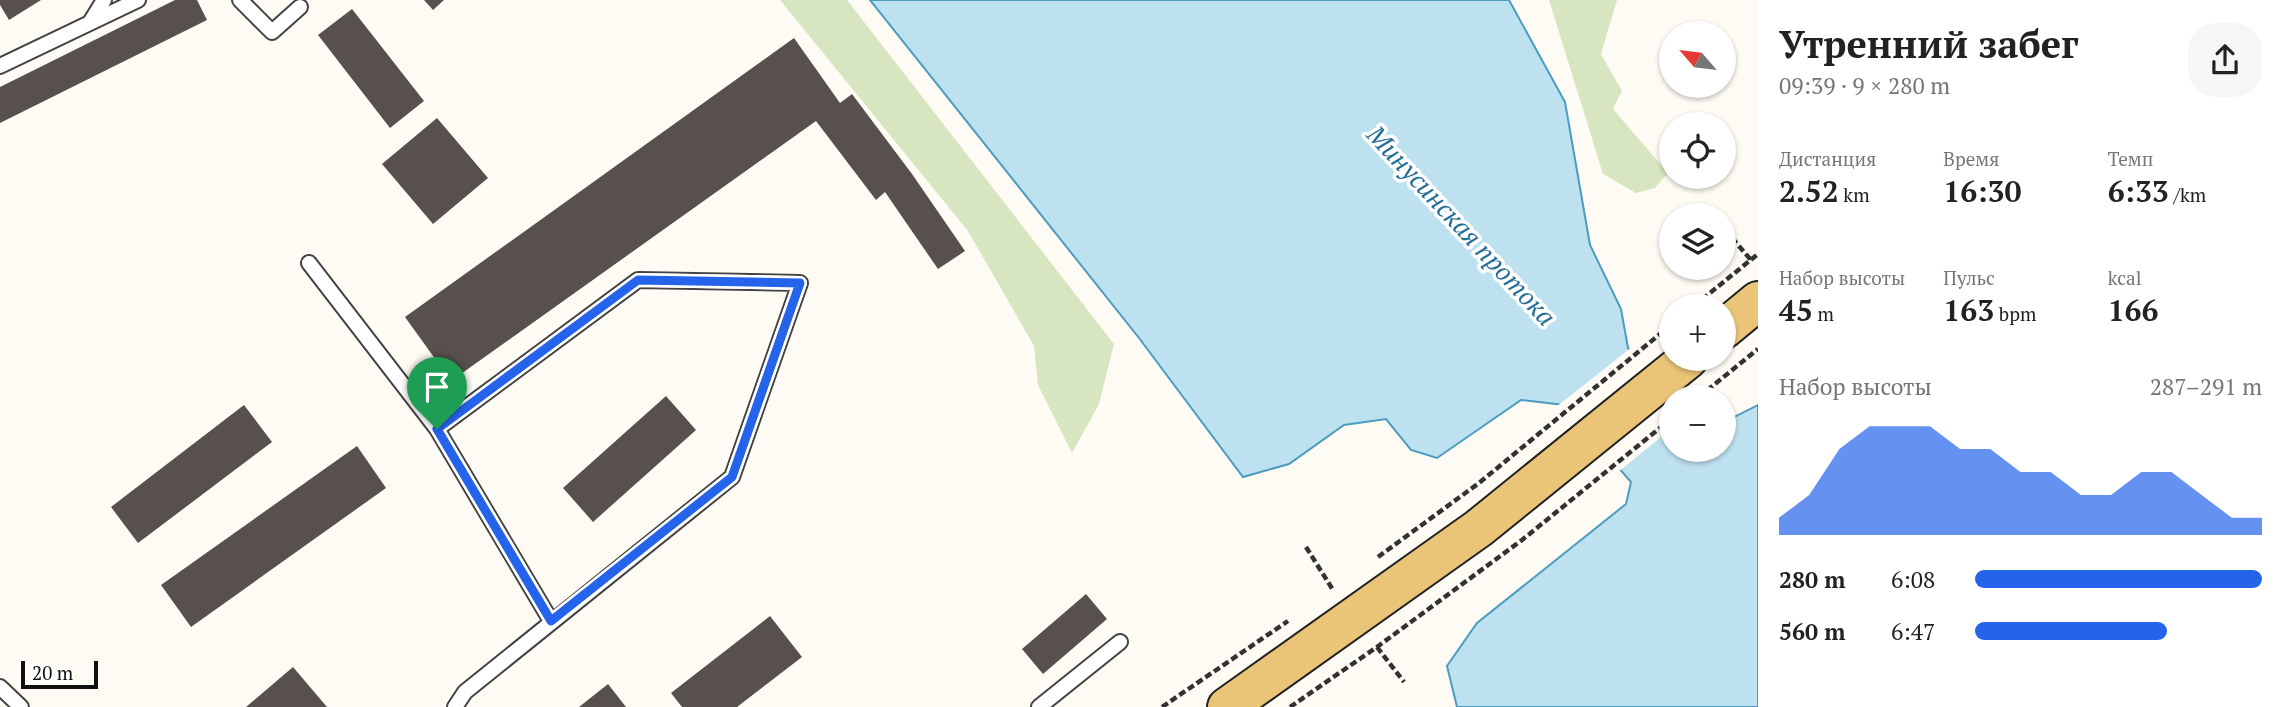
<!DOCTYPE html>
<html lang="ru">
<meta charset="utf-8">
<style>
:root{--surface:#fff;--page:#f6f6f6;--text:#222;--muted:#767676;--accent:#2563eb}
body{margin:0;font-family:"PT Serif",serif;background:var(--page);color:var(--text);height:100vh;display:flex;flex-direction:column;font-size:26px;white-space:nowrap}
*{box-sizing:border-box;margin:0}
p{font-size:23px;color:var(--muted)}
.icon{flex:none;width:38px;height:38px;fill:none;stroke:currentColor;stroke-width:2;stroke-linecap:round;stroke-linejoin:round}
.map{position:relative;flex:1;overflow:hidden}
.panel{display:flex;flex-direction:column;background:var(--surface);width:525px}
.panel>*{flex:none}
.needle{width:46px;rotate:298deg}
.fabs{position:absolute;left:1659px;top:21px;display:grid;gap:14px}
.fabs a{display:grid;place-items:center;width:77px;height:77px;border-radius:50%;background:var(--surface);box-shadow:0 2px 5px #0004;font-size:35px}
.scale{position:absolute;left:21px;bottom:18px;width:77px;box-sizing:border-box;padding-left:7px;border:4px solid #101010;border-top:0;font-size:19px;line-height:24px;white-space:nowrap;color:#101010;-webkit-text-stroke:5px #fff;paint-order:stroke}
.pin{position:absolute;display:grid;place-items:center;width:60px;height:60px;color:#fff;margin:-72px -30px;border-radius:50% 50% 50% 0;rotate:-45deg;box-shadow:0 0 7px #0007}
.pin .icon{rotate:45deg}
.round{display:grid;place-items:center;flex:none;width:74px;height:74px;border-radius:28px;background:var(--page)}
.overview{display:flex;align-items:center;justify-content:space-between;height:119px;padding:0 21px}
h1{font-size:38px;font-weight:600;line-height:52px}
.stats{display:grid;grid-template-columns:repeat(3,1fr);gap:10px;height:119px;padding:7px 21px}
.stats div{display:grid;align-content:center}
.stats b{font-size:30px;font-weight:600}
.stats small{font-size:19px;font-weight:400}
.stats p{font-size:19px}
.chart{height:196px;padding:14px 21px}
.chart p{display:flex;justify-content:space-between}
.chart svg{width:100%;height:126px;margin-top:7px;fill:var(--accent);opacity:.7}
ul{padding:0 21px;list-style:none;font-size:23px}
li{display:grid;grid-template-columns:112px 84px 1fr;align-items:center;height:52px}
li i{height:18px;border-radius:9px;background:var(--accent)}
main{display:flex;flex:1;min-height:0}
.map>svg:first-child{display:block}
.green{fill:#d7e6c0}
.water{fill:#bee1f0;stroke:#4c9bc0;stroke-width:2}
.pier{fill:#fefbf4}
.building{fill:#57504d}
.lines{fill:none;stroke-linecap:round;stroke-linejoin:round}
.service-casing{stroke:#434343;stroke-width:18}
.primary-casing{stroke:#212121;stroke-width:42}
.path{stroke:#323232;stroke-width:4.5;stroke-dasharray:7 3.5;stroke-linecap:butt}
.service{stroke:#fff;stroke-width:14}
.primary{stroke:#eac578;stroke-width:38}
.route-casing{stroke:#fff;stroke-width:14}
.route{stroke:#2563eb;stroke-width:9}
.labels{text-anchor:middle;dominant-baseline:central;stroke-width:7;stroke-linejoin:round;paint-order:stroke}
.water-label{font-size:26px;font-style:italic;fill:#256e96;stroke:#fff}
</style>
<main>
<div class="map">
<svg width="1758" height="707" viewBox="0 0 1758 707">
<rect width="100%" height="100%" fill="#fefbf4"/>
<!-- green -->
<path class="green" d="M 780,0 L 847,0 L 1114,344 L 1099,404 L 1072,453 L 1038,385 L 1034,346 L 968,231 Z
M 1549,0 L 1617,0 L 1601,54 L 1622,91 L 1613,109 L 1668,173 L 1655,188 L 1636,193 L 1603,174 Z"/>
<!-- water -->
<path class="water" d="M 870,0 L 1509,0 L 1565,102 L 1590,245 L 1621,309 L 1628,348 L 1672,397 L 1671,450 L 1724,450 L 1724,422 L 1758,405 L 1758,707 L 1457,707 L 1447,666 L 1477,623 L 1626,504 L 1631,482 L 1564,405 L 1521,400 L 1437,458 L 1411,450 L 1386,419 L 1344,425 L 1289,464 L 1243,477 L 1139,338 Z"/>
<!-- pier -->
<path class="pier" d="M 1632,347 L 1676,397 L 1671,397 L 1671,429 L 1618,472 L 1562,408 L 1556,407 Z"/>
<!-- building -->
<path class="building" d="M 0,0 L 41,0 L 9,20 L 0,5 Z
M 175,0 L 197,0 L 207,20 L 0,123 L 0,87 Z
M 424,0 L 444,0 L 433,10 Z
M 352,9 L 424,101 L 390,128 L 318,35 Z
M 794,38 L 840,103 L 852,94 L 912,174 L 965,251 L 938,269 L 885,192 L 876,200 L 816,121 L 451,381 L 405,317 Z
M 437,118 L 488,178 L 433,224 L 382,164 Z
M 666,396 L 696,430 L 593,522 L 563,488 Z
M 244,405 L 272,442 L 138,543 L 111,507 Z
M 357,446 L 386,488 L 191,627 L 161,585 Z
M 1086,594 L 1107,619 L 1043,674 L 1022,649 Z
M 770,616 L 802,657 L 737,707 L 682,707 L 671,693 Z
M 293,667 L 327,707 L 246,707 Z
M 608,684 L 626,707 L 579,707 Z"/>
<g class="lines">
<defs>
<path id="service" d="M 240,0 L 272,32 L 300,7
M 91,21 L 104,0
M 0,66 L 138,0
M 309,263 L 437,429
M 0,687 L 21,707
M 455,707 L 465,692 L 732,477 L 800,283 L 638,280 L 437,429 L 551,621
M 1039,707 L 1120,642"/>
<path id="primary" d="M 1724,329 L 1758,301
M 1227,707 L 1479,528 L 1688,359"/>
</defs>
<!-- service casing -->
<use href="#service" class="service-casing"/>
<!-- primary casing -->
<use href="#primary" class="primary-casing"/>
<!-- path -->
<path class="path" d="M 1732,238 L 1751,260
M 1694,306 L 1758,254
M 1699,397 L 1758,349
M 1306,547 L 1333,590
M 1378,557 L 1479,483 L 1671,325
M 1377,647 L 1404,682
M 1162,707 L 1288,621
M 1290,707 L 1377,647 L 1522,540 L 1671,419"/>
<!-- service -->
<use href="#service" class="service"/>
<!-- primary -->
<use href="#primary" class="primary"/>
</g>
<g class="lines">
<defs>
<path id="route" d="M 638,280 L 800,283 L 732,477 L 551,621 L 437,429 Z"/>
</defs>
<!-- route casing -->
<use href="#route" class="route-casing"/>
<!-- route -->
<use href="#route" class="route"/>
</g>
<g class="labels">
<!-- water labels -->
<g class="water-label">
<text transform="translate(1462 225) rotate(47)">Минусинская протока</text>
</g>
</g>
</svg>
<div class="fabs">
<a><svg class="needle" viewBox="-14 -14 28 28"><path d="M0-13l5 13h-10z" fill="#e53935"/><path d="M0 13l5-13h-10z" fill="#767676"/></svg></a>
<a><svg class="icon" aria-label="locate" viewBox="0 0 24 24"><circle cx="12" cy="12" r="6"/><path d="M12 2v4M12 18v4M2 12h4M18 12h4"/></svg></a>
<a><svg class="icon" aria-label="layers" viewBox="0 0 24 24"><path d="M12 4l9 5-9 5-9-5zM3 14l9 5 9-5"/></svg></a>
<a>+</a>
<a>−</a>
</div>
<div class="scale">20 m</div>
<div class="pin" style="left:437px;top:429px;background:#1e9e55"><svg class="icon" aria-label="arrive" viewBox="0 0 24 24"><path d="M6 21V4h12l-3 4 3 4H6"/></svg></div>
</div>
<section class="panel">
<div class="overview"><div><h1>Утренний забег</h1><p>09:39 · 9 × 280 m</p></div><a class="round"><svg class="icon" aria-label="share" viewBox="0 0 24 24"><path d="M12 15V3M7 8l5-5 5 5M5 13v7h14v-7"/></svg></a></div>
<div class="stats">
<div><p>Дистанция</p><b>2.52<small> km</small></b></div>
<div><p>Время</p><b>16:30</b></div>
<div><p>Темп</p><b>6:33<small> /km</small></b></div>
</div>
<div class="stats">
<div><p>Набор высоты</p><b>45<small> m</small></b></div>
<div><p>Пульс</p><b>163<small> bpm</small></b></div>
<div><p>kcal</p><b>166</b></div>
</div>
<div class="chart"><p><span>Набор высоты</span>287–291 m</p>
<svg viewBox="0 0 160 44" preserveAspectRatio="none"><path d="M0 44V38L10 30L20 14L30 6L40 6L50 6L60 14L70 14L80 22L90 22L100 30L110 30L120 22L130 22L140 30L150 38L160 38V44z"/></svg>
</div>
<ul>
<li><b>280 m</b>6:08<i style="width:100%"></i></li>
<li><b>560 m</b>6:47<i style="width:67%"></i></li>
</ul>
</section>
</main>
